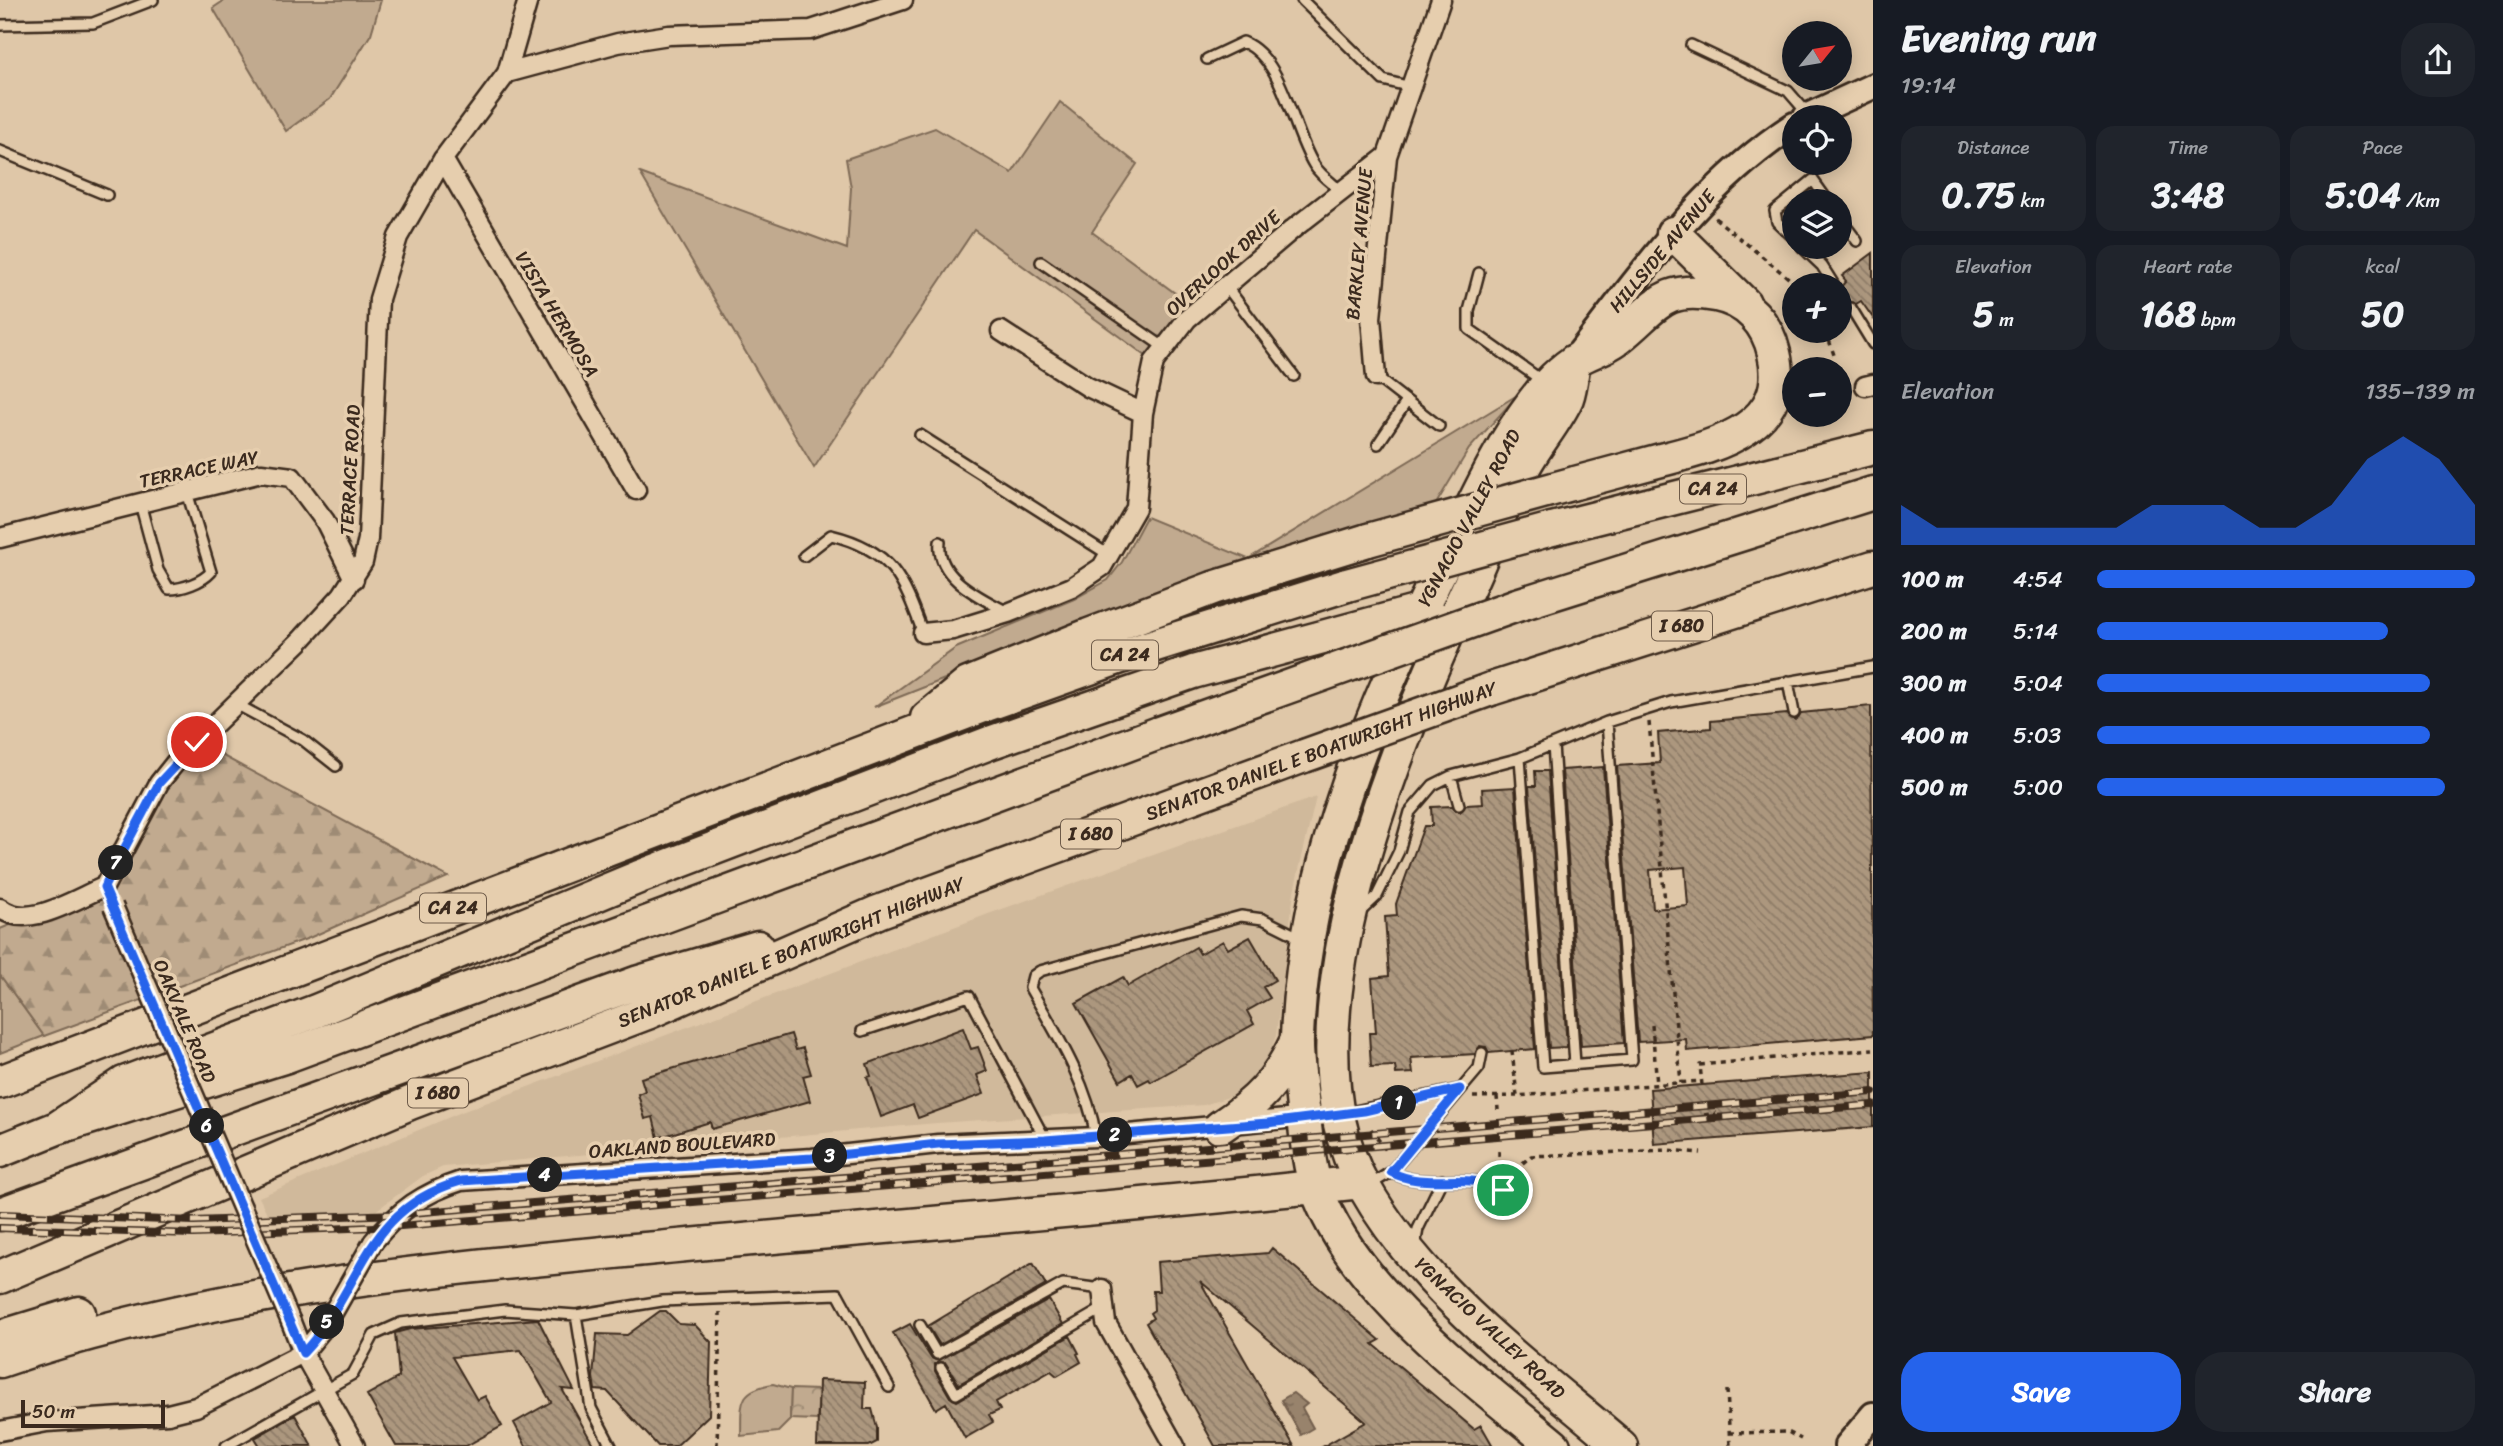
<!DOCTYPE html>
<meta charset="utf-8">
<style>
:root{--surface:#171b24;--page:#20242c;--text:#f1f3f6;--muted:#9ea1a6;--accent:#2563eb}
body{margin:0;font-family:Sriracha,sans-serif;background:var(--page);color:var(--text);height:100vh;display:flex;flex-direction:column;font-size:26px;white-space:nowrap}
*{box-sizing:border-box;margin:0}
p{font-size:23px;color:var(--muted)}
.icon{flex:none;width:38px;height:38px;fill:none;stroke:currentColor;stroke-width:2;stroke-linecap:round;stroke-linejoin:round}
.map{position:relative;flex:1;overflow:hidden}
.sheet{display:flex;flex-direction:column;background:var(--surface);width:630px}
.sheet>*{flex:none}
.needle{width:46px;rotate:60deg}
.buttons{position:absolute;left:1782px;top:21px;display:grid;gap:14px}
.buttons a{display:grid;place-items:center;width:70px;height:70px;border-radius:50%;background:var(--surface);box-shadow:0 4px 18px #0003;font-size:35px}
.scale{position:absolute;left:21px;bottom:18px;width:144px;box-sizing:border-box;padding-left:7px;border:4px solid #3b2a1e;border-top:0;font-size:19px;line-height:24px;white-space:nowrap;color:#3b2a1e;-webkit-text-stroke:5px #e6ceae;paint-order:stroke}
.pin{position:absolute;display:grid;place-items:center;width:60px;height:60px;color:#fff;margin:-30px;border:4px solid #fff;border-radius:50%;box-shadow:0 2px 7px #0007}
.km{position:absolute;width:35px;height:35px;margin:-18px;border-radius:50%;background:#222;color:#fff;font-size:19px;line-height:35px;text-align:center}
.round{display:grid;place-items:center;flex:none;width:74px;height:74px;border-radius:28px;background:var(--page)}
.overview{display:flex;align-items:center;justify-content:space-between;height:119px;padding:0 28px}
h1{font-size:38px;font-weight:700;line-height:52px}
.stats{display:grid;grid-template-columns:repeat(3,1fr);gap:10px;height:119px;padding:7px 28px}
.stats div{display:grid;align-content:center;border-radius:18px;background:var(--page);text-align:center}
.stats b{font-size:35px;font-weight:700}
.stats small{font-size:19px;font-weight:400}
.stats p{font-size:19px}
.chart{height:196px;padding:14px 28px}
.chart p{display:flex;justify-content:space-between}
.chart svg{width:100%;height:126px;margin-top:7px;fill:var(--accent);opacity:.7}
.button{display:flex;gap:14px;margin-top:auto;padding:14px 28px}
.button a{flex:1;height:80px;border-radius:28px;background:var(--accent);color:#fff;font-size:28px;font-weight:700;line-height:80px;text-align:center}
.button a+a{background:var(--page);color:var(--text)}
ul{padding:0 28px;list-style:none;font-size:23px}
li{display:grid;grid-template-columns:112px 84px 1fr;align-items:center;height:52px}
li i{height:18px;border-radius:9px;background:var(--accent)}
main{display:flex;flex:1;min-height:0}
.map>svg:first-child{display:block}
.built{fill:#d0b99b}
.grass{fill:#c1aa8f;stroke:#7e6a56;stroke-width:2}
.forest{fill:url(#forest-firs);stroke:#7e6a56;stroke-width:2}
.park{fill:url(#park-crowns);stroke:#7e6a56;stroke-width:2}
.water{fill:url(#water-ripples);stroke:#735f4d;stroke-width:2}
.building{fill:url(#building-back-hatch);stroke:#3b2a1e;stroke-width:2;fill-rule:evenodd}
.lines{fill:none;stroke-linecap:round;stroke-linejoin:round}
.lane-casing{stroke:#3b2a1e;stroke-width:14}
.street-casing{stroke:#3b2a1e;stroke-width:23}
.secondary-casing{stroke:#3b2a1e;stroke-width:30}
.highway-casing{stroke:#3b2a1e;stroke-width:37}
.path{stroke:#3b2a1e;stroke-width:3.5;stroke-dasharray:5 5;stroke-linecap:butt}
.lane{stroke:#e6ceae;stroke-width:9}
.street{stroke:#e6ceae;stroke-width:18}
.secondary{stroke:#e6ceae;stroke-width:24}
.highway{stroke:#e6ceae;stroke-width:32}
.rail-casing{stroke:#3b2a1e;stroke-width:8}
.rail{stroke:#e6ceae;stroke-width:5;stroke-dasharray:16;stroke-linecap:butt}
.street-bridge-casing{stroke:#3b2a1e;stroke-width:23;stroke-linecap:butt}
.highway-bridge-casing{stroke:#3b2a1e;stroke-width:37;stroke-linecap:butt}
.street-bridge{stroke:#e6ceae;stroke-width:18}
.highway-bridge{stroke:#e6ceae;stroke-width:32}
.route-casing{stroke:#fff;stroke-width:14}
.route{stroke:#2563eb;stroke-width:9}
.labels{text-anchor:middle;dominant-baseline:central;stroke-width:7;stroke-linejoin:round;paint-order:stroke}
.shield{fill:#e6ceae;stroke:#6e5b49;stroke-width:2}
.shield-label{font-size:18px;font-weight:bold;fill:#3b2a1e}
.street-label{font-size:19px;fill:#3b2a1e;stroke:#e6ceae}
</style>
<main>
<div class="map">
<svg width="1873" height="1446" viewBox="0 0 1873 1446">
<defs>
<pattern id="forest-firs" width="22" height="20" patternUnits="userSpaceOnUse" patternTransform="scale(1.75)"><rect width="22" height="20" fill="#c1aa8f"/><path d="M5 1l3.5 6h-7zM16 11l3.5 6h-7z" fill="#9e8b74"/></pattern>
<pattern id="park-crowns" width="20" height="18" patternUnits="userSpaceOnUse" patternTransform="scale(1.75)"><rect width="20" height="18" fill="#c1aa8f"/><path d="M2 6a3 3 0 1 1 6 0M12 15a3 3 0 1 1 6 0" fill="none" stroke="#9e8b74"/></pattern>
<pattern id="water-ripples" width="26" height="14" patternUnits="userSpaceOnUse" patternTransform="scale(1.75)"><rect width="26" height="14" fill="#98836c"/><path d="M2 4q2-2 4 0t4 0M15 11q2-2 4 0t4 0" fill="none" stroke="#7d6b58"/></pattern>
<pattern id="building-back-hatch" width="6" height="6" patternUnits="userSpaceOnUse" patternTransform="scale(1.75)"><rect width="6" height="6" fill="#ac977e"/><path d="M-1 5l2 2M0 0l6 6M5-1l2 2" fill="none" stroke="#8d7b67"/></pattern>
</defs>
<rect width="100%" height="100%" fill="#dfc7a8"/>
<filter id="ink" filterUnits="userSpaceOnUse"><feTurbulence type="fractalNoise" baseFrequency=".0143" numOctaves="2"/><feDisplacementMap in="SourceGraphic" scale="14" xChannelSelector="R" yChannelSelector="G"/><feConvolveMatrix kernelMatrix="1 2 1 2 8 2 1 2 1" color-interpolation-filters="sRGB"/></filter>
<g filter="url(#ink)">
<!-- built -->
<path class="built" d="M 1316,797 L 1294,891 L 1276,1036 L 1263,1070 L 1241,1093 L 1204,1105 L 937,1123 L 443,1167 L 423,1176 L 374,1212 L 268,1215 L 259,1197 L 464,1111 L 991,913 Z"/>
<!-- grass -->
<path class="grass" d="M 225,0 L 381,0 L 371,34 L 330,99 L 286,131 L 213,8 Z
M 1060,102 L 1137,164 L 1092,232 L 1198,310 L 1154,362 L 974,230 L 814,468 L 640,173 L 847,249 L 851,188 L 846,159 L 935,128 L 1012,173 Z
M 1519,394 L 1469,449 L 1436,504 L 1248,559 L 874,707 L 956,648 L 1074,599 L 1108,580 L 1122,562 L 1146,517 L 1248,559 Z
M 0,975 L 44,1036 L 0,1053 Z
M 773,1384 L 791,1389 L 790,1420 L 778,1432 L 741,1436 C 742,1405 736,1390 773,1384 Z"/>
<!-- forest -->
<path class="forest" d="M 197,742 L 448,877 L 309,938 L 44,1036 L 0,975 L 0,929 L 104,887 L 144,810 Z"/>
<!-- park -->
<path class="park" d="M 791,1389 L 819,1390 L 817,1420 L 790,1419 Z"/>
<!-- water -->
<path class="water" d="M 1293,1393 L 1307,1404 L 1302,1408 L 1313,1428 L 1301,1435 L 1281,1400 Z"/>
<!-- building -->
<path class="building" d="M 1873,253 L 1873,318 L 1861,301 L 1856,304 L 1847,302 L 1845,312 L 1839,316 L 1839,289 L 1846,281 L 1842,276 Z
M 1871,706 L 1873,1035 L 1687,1051 L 1686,1039 L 1638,1042 L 1617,766 L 1660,763 L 1658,733 L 1711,728 L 1711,721 L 1787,714 L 1795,720 L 1801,713 ZM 1685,867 L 1688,906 L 1653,909 L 1650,870 Z
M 1603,767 L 1624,1043 L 1581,1046 L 1562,770 Z
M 1535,771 L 1548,771 L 1567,1047 L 1549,1048 L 1529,786 L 1536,786 Z
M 1515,787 L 1535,1049 L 1489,1053 L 1486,1047 L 1480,1046 L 1475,1054 L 1411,1058 L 1413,1073 L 1396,1074 L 1395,1066 L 1371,1067 L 1369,1033 L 1376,1033 L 1372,978 L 1389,976 L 1385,917 L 1397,916 L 1396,904 L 1424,826 L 1432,826 L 1431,807 L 1452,806 L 1460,812 L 1466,805 L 1483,804 L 1482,789 Z
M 1250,937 L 1275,980 L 1263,987 L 1270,998 L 1247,1011 L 1254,1024 L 1151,1082 L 1149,1079 L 1138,1085 L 1132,1074 L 1120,1081 L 1076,1003 L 1123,977 L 1128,986 L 1196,947 L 1200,954 L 1223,941 L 1228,949 Z
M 963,1028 L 971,1049 L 978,1047 L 987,1071 L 977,1075 L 984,1094 L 918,1118 L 913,1105 L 881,1117 L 867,1077 L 871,1076 L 867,1064 Z
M 791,1034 L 796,1050 L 803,1048 L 811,1074 L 803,1076 L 810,1101 L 712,1129 L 710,1122 L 658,1138 L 653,1117 L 645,1119 L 638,1094 L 645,1091 L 641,1078 Z
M 1873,1072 L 1873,1127 L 1654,1144 L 1650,1089 Z
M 1272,1248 L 1380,1340 L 1373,1344 L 1474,1429 L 1481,1425 L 1493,1446 L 1324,1446 L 1366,1422 L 1200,1281 L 1294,1446 L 1215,1446 L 1146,1323 L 1153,1318 L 1150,1313 L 1154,1310 L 1153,1291 L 1159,1291 L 1157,1262 L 1268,1253 Z
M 1033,1263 L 1046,1285 L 940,1345 L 928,1326 Z
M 1049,1300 L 1063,1324 L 959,1384 L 945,1362 L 935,1364 L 935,1371 L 950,1397 L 957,1401 L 1070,1336 L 1079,1353 L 1077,1354 L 1081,1362 L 1057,1376 L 1051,1371 L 996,1402 L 1000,1410 L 989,1415 L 993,1422 L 965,1438 L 946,1403 L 936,1409 L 893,1333 L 910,1324 L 931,1358 L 938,1361 Z
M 660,1311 L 666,1311 L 679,1324 L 695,1325 L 711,1342 L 709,1415 L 676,1446 L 658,1446 L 607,1391 L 595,1390 L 593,1377 L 597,1334 L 627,1335 Z
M 538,1319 L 574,1390 L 562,1389 L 594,1446 L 526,1446 L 514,1423 L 551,1402 L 521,1350 L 452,1357 L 477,1400 L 485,1396 L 502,1426 L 466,1446 L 396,1446 L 367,1395 L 399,1377 L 395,1333 L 410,1329 Z
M 819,1380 L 865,1382 L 864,1409 L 872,1409 L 877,1428 L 877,1442 L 869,1446 L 817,1446 Z
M 295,1415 L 312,1446 L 260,1446 L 255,1438 Z"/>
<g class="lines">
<defs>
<path id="lane" d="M 1302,0 L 1383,80 L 1411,87
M 0,25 L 93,23 L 153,0
M 1691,45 L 1788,91 L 1808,114
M 1207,59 L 1243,42 C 1284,59 1291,128 1314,165 C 1320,175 1332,183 1341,191
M 0,151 L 107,195
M 1839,217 L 1857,241
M 1794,238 L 1777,222 L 1775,211 L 1813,180 L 1828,201
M 1802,247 L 1822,266 L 1834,285
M 1041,262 L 1165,348
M 1479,273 L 1469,311 L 1469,329 L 1544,382
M 1226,286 L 1294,376
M 1851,308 L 1873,344
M 1376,377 L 1439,426
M 920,435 L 1109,555
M 1378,444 L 1407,401
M 140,503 L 158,570 L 169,589 C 183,589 202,582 211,572 L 187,492
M 940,542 C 936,578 980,597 1007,612
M 804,556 L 831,535 C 893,550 903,579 923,633
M 1788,681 L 1794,713
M 236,704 L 303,740 L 336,766
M 1553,745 L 1575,1064
M 1520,758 L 1543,1067 L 1632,1060 L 1607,722
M 1451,776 L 1459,805
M 1360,912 L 1377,896 L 1399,851 L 1410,812 L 1433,785 L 1451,776 L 1520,758 L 1607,722 L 1671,702 L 1873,667
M 862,1031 L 969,996 L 1045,1139
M 1345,1113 L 1460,1089
M 1096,1137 C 1087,1082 1057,1035 1030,988 L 1033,976 L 1040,971 L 1241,916 L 1263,919 L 1301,938
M 1391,1172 C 1426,1191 1468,1170 1503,1190
M 1370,1181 L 1378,1180 L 1391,1172 L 1479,1068 L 1482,1053
M 1415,1246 L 1418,1229 L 1442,1180
M 576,1315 L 591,1408 L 611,1446
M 920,1325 L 937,1354 L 1063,1284 L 1102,1289
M 941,1368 L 956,1394 L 1104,1308
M 226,1446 L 353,1374 L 374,1335 L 401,1323 L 505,1310 L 576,1315 L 662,1301 L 838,1294 L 889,1387"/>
<path id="street" d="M 507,73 L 618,43 L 669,35 L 811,30 L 903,0
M 443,159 L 636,490
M 1001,331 L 1088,387 L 1143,413
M 1376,377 L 1371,318 L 1387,156
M 1865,386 L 1873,384
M 0,538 L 261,473 L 292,477 L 325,521 L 354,579
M 923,633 L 953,630 L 1008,613 L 1072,587 L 1102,567 L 1136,508 L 1143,413 L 1154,362 L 1187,319 L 1293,229 L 1387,156 L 1441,0
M 104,887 L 159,783 L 175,763 L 300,641 L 342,595 L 363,562 L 368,539 L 379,299 L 398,237 L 443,159 L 507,73 L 528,0
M 0,908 C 28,931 76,898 104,887
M 373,1242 C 399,1210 423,1193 461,1181 L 812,1158 L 938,1144 L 1096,1137 L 1338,1114
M 1102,1289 L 1106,1323 L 1175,1446
M 291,1322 L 303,1353 L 355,1446
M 0,1431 L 47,1422 L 168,1414 L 196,1407 L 303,1353 L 326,1325"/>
<path id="secondary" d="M 1806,117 L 1873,86
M 1574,360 C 1641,275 1701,185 1794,125
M 1847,1446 L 1873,1415"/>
<path id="highway" d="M 1673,233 L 1744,303
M 1574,361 C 1572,372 1571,387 1567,398 C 1556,422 1537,443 1524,467 C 1502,504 1487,547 1469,586 C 1400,736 1274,1028 1363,1185 C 1423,1292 1529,1367 1621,1446
M 1552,529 L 1873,448
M 1517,605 L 1873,493
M 1491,689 L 1873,567
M 927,718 L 968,684 L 1089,635 L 1213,588 L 1368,540
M 0,1082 L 986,705 L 1146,648 L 1347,585
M 1220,1127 C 1259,1101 1277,1082 1297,1040
M 57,1128 L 124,1083 L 316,1011 L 639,877 L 992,742 L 1193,672 L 1419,611 L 1429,615 L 1438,623 L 1437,656
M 0,1151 L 57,1128 L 287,1056 L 1159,733
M 0,1214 L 639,982 L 758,947
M 0,1277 L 410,1103 L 647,1013 L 878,912 L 1304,756
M 0,1337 L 79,1313
M 0,1361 C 208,1290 428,1270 645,1249 C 884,1226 1123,1208 1361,1182
M 1554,1446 C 1474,1379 1350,1288 1316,1187 C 1308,1163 1306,1133 1303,1108 C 1301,1085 1296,1060 1297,1037 C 1304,865 1374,701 1451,549 C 1476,499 1499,447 1533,402 C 1544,387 1562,368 1578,359 C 1590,352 1605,348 1617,339 C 1657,308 1660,285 1716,295 C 1747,301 1767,323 1774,353 C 1792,428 1715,446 1661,460 C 1632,468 1604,475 1575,483"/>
</defs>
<!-- lane casing -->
<use href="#lane" class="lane-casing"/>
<!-- street casing -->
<use href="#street" class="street-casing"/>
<!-- secondary casing -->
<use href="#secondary" class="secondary-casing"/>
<!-- highway casing -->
<use href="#highway" class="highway-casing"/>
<!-- path -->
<path class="path" d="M 1715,218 L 1797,285
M 1826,331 L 1835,358
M 1649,722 L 1681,1083
M 1652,1025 L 1657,1085
M 1512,1051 L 1517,1096 L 1701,1081
M 1702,1085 L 1700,1065 L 1873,1049
M 1497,1096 L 1498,1110
M 1473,1097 L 1517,1096
M 1704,1115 L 1716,1113
M 1371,1129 L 1388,1153
M 1499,1151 L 1499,1159
M 1511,1179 L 1518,1167 L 1531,1156 L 1668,1150 L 1701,1153
M 1727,1390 L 1730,1446
M 1729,1433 L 1788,1432 L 1801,1439
M 717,1446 L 720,1312"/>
<!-- lane -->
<use href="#lane" class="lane"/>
<!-- street -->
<use href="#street" class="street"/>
<!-- secondary -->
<use href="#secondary" class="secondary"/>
<!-- highway -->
<use href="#highway" class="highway"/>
<defs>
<path id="rail" d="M 0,1214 L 194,1221 L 399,1214 L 1873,1092
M 0,1228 L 193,1234 L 401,1226 L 1873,1105"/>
</defs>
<!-- rail casing -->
<use href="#rail" class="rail-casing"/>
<!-- rail -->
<use href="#rail" class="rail"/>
<defs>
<path id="street-bridge" d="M 113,906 L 291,1322
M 326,1325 L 373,1242"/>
<path id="highway-bridge" d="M 1368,540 L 1575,483
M 1347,585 L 1552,529
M 1159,733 L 1517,605
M 1304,756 L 1491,689"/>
</defs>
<!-- street-bridge casing -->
<use href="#street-bridge" class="street-bridge-casing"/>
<!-- highway-bridge casing -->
<use href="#highway-bridge" class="highway-bridge-casing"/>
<!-- street-bridge -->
<use href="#street-bridge" class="street-bridge"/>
<!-- highway-bridge -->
<use href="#highway-bridge" class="highway-bridge"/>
</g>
</g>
<g class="lines" filter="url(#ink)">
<defs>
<path id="route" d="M 197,742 L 159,783 L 104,887 L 303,1353 C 365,1287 361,1210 461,1181 L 812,1158 L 938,1144 L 1045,1140 L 1268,1123 L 1364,1111 L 1460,1089 L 1391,1172 C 1426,1191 1468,1170 1503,1190"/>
</defs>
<!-- route casing -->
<use href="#route" class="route-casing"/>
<!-- route -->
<use href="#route" class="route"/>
</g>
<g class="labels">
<!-- shield labels -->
<g class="shield">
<rect x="1680" y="474.5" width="66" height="29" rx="5"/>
<rect x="1652" y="611.5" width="60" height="29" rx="5"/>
<rect x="1092" y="640.5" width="66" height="29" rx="5"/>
<rect x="1061" y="819.5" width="60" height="29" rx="5"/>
<rect x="420" y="893.5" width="66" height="29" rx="5"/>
<rect x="408" y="1078.5" width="60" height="29" rx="5"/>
</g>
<g class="shield-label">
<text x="1713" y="489">CA 24</text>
<text x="1682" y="626">I 680</text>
<text x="1125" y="655">CA 24</text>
<text x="1091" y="834">I 680</text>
<text x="453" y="908">CA 24</text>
<text x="438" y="1093">I 680</text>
</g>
<!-- street labels -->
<g class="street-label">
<text transform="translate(1359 244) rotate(-85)">BARKLEY AVENUE</text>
<text transform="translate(1662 251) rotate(-50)">HILLSIDE AVENUE</text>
<text transform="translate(1223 263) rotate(-42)">OVERLOOK DRIVE</text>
<text transform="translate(557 314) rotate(59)">VISTA HERMOSA</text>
<text transform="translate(199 469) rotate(-12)">TERRACE WAY</text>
<text transform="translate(350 470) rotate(-87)">TERRACE ROAD</text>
<text transform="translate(1469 518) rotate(-62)">YGNACIO VALLEY ROAD</text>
<text transform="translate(1321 751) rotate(-20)">SENATOR DANIEL E BOATWRIGHT HIGHWAY</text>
<text transform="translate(791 952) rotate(-22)">SENATOR DANIEL E BOATWRIGHT HIGHWAY</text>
<text transform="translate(185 1021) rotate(67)">OAKVALE ROAD</text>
<text transform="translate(682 1145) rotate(-4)">OAKLAND BOULEVARD</text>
<text transform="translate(1490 1328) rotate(43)">YGNACIO VALLEY ROAD</text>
</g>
</g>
</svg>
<div class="buttons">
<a><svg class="needle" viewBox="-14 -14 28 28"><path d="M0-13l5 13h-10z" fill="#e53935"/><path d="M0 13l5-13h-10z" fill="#9ea1a6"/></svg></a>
<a><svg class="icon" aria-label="locate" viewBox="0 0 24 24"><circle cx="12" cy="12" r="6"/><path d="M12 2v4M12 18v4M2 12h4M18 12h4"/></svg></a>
<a><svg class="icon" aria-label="layers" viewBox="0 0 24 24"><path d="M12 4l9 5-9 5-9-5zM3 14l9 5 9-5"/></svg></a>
<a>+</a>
<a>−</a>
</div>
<div class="scale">50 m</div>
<div class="pin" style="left:1503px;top:1190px;background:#1e9e55"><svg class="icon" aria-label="arrive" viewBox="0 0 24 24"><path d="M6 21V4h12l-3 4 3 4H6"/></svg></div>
<div class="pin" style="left:197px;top:742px;background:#d93025"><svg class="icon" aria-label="check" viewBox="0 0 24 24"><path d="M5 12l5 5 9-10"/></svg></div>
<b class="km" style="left:1399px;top:1103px">1</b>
<b class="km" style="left:1115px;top:1135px">2</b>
<b class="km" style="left:830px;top:1156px">3</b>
<b class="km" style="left:545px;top:1175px">4</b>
<b class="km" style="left:327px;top:1322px">5</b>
<b class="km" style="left:207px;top:1126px">6</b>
<b class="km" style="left:116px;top:863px">7</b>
</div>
<section class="sheet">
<div class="overview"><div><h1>Evening run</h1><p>19:14</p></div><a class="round"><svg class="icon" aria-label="share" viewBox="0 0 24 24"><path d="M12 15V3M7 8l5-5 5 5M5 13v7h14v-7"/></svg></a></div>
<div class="stats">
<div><p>Distance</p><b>0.75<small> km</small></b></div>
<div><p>Time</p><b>3:48</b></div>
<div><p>Pace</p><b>5:04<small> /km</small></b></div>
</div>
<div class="stats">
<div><p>Elevation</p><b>5<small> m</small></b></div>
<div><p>Heart rate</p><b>168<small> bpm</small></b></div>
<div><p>kcal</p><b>50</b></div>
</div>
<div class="chart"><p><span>Elevation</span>135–139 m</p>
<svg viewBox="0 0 160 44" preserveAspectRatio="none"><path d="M0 44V30L10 38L20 38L30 38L40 38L50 38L60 38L70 30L80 30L90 30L100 38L110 38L120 30L130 14L140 6L150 14L160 30V44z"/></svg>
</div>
<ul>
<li><b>100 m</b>4:54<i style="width:100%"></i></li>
<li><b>200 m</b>5:14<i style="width:77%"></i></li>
<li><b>300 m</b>5:04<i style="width:88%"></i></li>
<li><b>400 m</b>5:03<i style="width:88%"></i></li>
<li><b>500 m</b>5:00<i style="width:92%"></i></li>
</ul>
<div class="button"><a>Save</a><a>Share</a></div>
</section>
</main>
